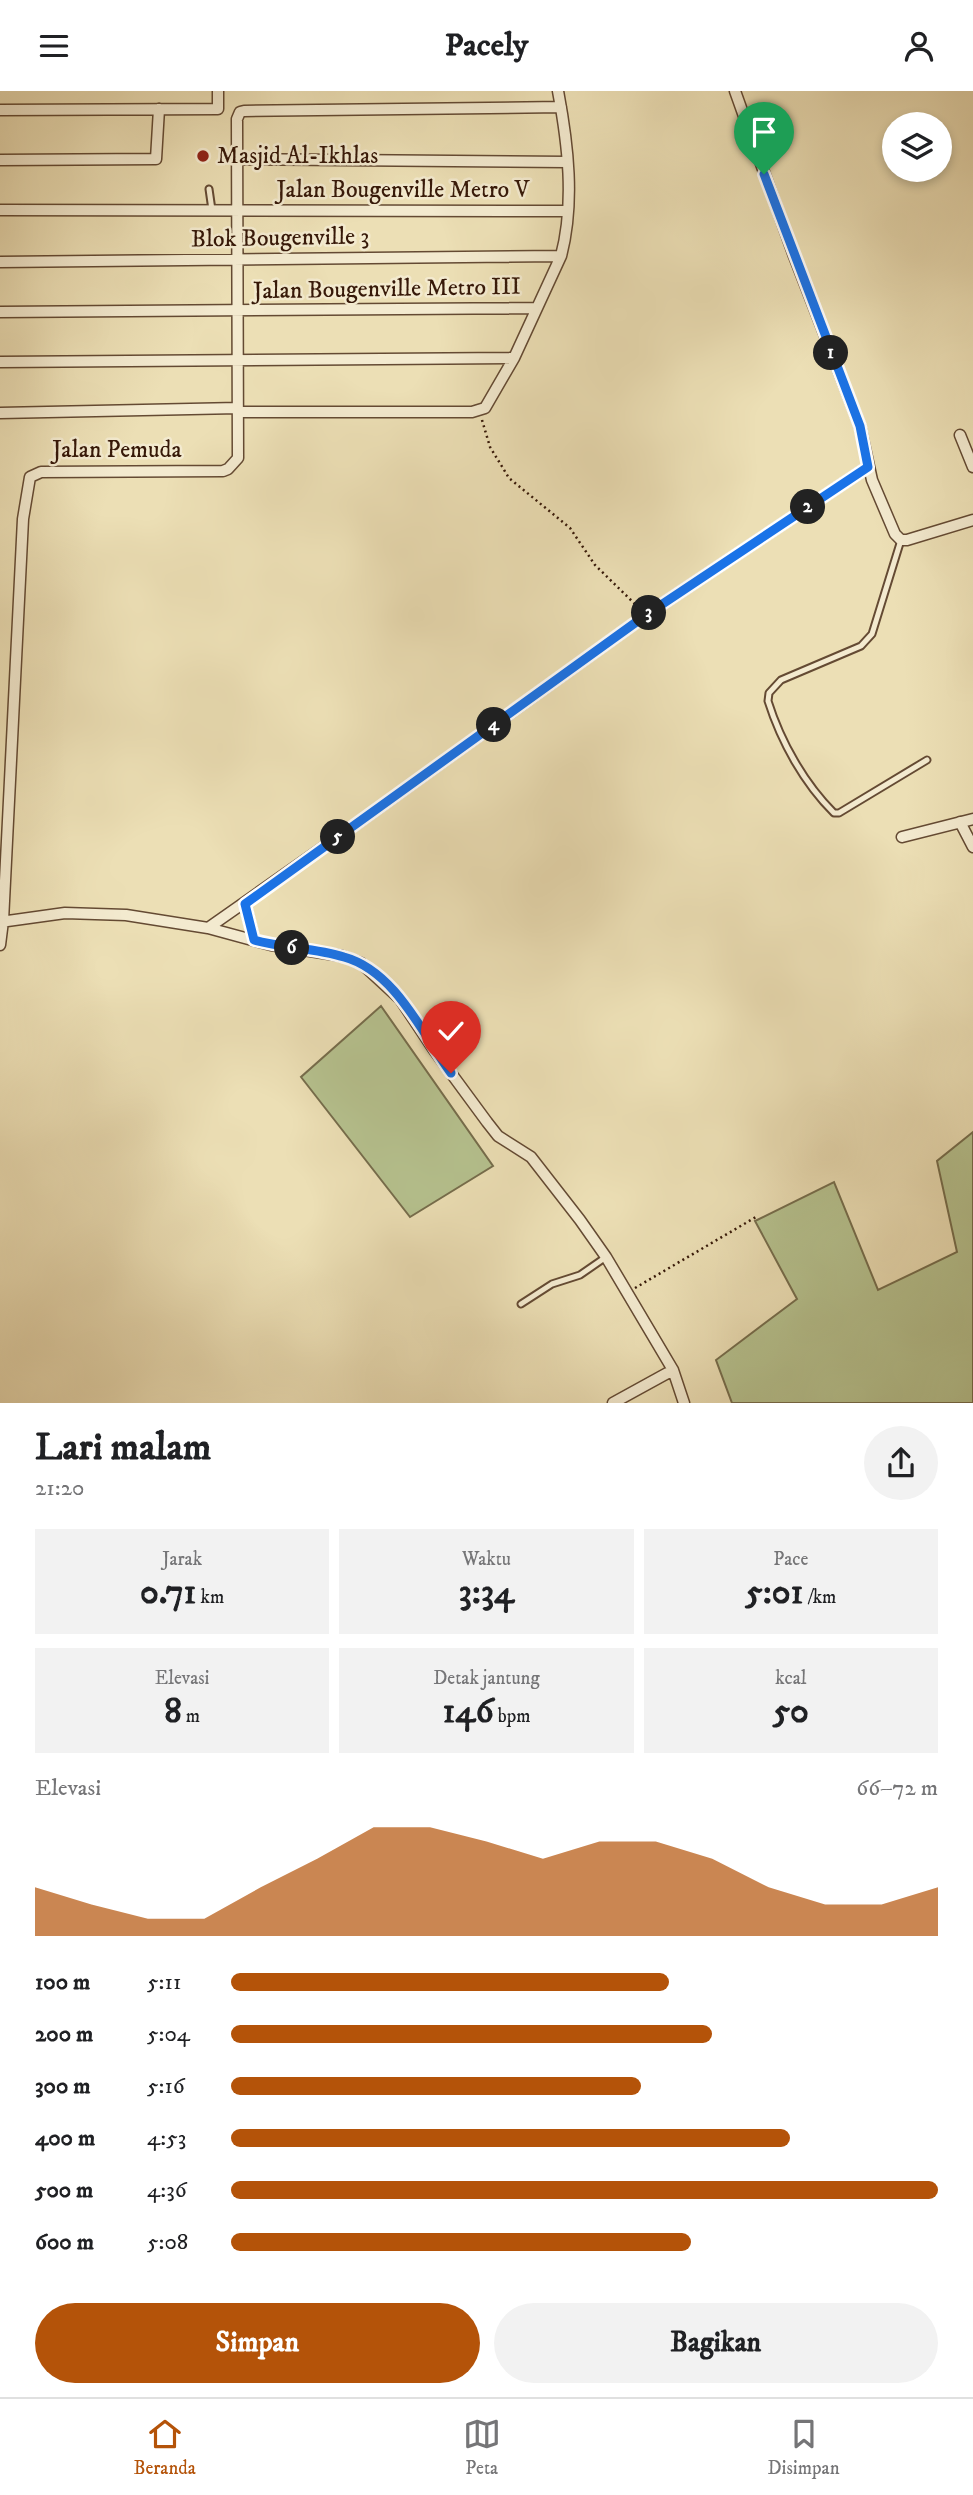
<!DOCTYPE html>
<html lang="id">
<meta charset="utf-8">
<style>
:root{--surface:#fff;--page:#f2f2f2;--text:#202124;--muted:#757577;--line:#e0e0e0;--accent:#b45309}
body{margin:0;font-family:"IM FELL DW Pica",serif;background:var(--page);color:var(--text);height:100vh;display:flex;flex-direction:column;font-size:26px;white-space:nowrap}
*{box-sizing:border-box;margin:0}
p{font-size:23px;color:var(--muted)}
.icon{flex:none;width:38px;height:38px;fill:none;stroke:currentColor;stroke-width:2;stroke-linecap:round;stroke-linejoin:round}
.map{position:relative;height:1312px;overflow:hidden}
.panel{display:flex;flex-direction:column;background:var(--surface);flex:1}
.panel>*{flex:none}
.tools{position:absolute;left:882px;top:21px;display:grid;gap:14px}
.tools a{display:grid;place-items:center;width:70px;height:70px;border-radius:50%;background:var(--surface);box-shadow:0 4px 10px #0003;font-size:35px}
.pin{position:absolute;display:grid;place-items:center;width:60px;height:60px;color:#fff;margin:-72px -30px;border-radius:50% 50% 50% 0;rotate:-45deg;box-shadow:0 0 7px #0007}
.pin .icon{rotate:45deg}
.km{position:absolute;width:35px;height:35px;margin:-18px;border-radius:50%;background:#222;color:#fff;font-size:19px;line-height:35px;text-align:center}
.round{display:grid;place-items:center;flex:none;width:74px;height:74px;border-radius:37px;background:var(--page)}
.head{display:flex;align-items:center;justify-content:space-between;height:119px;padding:0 35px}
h1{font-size:38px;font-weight:800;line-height:52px}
.figures{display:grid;grid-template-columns:repeat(3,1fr);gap:10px;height:119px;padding:7px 35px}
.figures div{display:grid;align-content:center;border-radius:0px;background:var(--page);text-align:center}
.figures b{font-size:35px;font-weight:800}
.figures small{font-size:19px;font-weight:400}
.figures p{font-size:19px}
.chart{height:196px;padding:14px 35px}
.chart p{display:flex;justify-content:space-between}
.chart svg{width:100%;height:126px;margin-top:7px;fill:var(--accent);opacity:.7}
.cta{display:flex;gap:14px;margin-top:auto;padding:14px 35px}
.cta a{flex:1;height:80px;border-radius:42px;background:var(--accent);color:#fff;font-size:28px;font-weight:800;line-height:80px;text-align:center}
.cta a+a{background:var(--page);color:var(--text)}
ul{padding:0 35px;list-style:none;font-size:23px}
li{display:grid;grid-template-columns:112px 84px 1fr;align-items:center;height:52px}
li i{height:18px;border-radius:9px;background:var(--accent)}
header{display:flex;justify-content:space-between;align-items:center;height:91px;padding:0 35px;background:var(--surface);font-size:32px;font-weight:800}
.menu{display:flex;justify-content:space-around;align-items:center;height:98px;border-top:2px solid var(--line);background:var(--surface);font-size:19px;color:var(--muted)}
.menu a{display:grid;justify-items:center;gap:4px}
.menu .selected{color:var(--accent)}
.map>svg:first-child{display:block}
.green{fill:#b6c28f;stroke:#766d4c;stroke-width:2}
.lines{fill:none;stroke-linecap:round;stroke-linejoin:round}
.lane-casing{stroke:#644a33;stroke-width:9}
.street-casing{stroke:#644a33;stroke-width:13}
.path{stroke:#361808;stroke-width:2.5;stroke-dasharray:2 3.5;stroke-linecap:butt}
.lane{stroke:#f3eacf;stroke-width:5}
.street{stroke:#f3eacf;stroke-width:10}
.route-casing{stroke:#fff;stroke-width:14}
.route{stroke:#1a73e8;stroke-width:9}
.poi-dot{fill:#8f2418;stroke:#f3eacf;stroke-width:2.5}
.labels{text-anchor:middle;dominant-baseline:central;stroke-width:5;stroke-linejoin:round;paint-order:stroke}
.poi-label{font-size:24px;fill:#361808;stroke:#f3eacf;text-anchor:start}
.street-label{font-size:24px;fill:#361808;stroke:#f3eacf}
</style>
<header><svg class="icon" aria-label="menu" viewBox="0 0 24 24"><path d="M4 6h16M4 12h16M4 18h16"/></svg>Pacely<svg class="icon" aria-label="person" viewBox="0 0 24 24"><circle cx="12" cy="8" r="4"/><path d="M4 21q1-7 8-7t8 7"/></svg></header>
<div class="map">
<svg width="973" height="1312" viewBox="0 0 973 1312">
<rect width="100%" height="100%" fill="#ecdfb5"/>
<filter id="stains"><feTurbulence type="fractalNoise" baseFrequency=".00286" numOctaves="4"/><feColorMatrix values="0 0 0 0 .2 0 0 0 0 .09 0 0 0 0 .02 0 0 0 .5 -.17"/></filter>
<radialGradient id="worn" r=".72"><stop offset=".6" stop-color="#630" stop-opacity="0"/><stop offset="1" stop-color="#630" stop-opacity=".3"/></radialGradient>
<!-- green -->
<path class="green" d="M 381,915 L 493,1075 L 410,1126 L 301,986 Z
M 973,1041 L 973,1312 L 732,1312 L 716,1269 L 797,1208 L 755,1130 L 834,1091 L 878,1199 L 957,1161 L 937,1070 Z"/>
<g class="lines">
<defs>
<path id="lane" d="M 209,98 L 212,119
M 901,449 L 872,543 L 861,555 L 781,589 L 769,602 L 768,610 C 781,651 804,692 834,722 L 839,722 L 927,669
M 521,1213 L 552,1193 L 580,1184 L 606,1166"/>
<path id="street" d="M 735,0 L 794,165 L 860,335 L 872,389 L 895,443 L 901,449 L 907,449 L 973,429
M 0,19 L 218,18 L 218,0
M 238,68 L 567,71
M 0,69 L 156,68 L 159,18
M 0,119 L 568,120
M 0,171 L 561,165
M 0,221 L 536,217
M 0,271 L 514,267
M 238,321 L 472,321 L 485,317 L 514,267 L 561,165 C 575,112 568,53 558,0
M 0,322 L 238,317
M 960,344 L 973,376
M 960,731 L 973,756
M 902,746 L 973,728
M 245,813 L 254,849
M 0,831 L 65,822 L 126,824 L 208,837 L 271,854 L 342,865 L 361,872 L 400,908 L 434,959 L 487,1031 L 498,1045 L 531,1066 L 580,1129 L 606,1166 L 673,1279 L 684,1312
M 208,837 L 362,729 L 646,524 L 868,376
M 0,854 L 3,830 L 23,428 L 30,386 L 41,381 L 223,380 L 228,378 L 238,367 L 237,28 L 240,21 L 244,20 L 561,16
M 613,1312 L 673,1279"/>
</defs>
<!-- lane casing -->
<use href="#lane" class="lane-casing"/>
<!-- street casing -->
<use href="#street" class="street-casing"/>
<!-- path -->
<path class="path" d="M 482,329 L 490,356 L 509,387 L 570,437 L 595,474 L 638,516
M 635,1197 L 756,1126"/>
<!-- lane -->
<use href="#lane" class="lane"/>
<!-- street -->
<use href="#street" class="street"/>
</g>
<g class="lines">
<defs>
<path id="route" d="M 451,982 C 422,942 395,880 344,866 C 314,857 283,857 254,849 L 245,813 L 646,524 L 868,376 L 860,335 L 764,83"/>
</defs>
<!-- route casing -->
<use href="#route" class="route-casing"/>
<!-- route -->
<use href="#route" class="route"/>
</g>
<!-- markers -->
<circle class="poi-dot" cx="203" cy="65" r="7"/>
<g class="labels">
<!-- poi labels -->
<g class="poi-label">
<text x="217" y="65">Masjid Al-Ikhlas</text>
</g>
<!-- street labels -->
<g class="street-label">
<text x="403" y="99">Jalan Bougenville Metro V</text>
<text transform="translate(280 147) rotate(-1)">Blok Bougenville 3</text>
<text transform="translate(387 198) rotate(-1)">Jalan Bougenville Metro III</text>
<text x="117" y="359">Jalan Pemuda</text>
</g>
</g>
<rect width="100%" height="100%" filter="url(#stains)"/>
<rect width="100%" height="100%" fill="url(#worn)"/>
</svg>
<div class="tools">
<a><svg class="icon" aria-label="layers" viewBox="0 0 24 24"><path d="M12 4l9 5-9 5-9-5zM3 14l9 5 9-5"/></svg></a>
</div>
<div class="pin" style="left:764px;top:83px;background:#1e9e55"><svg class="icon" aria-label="arrive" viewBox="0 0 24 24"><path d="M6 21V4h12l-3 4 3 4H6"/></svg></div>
<div class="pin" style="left:451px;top:982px;background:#d93025"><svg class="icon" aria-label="check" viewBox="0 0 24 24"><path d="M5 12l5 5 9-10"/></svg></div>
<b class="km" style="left:831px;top:262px">1</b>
<b class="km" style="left:808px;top:416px">2</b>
<b class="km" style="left:649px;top:522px">3</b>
<b class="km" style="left:494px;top:634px">4</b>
<b class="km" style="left:338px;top:746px">5</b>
<b class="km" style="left:292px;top:857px">6</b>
</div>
<section class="panel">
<div class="head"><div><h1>Lari malam</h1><p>21:20</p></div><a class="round"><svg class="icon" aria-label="share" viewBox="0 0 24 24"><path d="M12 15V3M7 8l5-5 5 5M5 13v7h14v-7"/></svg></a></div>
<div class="figures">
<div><p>Jarak</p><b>0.71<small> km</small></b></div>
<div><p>Waktu</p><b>3:34</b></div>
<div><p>Pace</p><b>5:01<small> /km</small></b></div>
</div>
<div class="figures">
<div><p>Elevasi</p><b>8<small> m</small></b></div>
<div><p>Detak jantung</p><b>146<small> bpm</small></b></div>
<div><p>kcal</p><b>50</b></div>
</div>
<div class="chart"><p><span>Elevasi</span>66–72 m</p>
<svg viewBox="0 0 160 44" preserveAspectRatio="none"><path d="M0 44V27L10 33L20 38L30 38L40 27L50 17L60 6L70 6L80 11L90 17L100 11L110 11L120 17L130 27L140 33L150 33L160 27V44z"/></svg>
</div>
<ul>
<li><b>100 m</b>5:11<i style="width:62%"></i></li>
<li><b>200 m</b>5:04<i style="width:68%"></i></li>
<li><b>300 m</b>5:16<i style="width:58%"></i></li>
<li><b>400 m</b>4:53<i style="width:79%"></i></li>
<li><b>500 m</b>4:36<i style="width:100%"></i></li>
<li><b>600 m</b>5:08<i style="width:65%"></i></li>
</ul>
<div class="cta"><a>Simpan</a><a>Bagikan</a></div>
</section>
<nav class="menu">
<a class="selected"><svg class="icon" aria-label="home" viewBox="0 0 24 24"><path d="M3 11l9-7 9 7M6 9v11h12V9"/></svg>Beranda</a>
<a><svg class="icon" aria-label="map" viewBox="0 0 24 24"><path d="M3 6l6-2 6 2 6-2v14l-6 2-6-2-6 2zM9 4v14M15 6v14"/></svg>Peta</a>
<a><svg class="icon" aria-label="saved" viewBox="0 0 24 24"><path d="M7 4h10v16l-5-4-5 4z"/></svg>Disimpan</a>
</nav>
